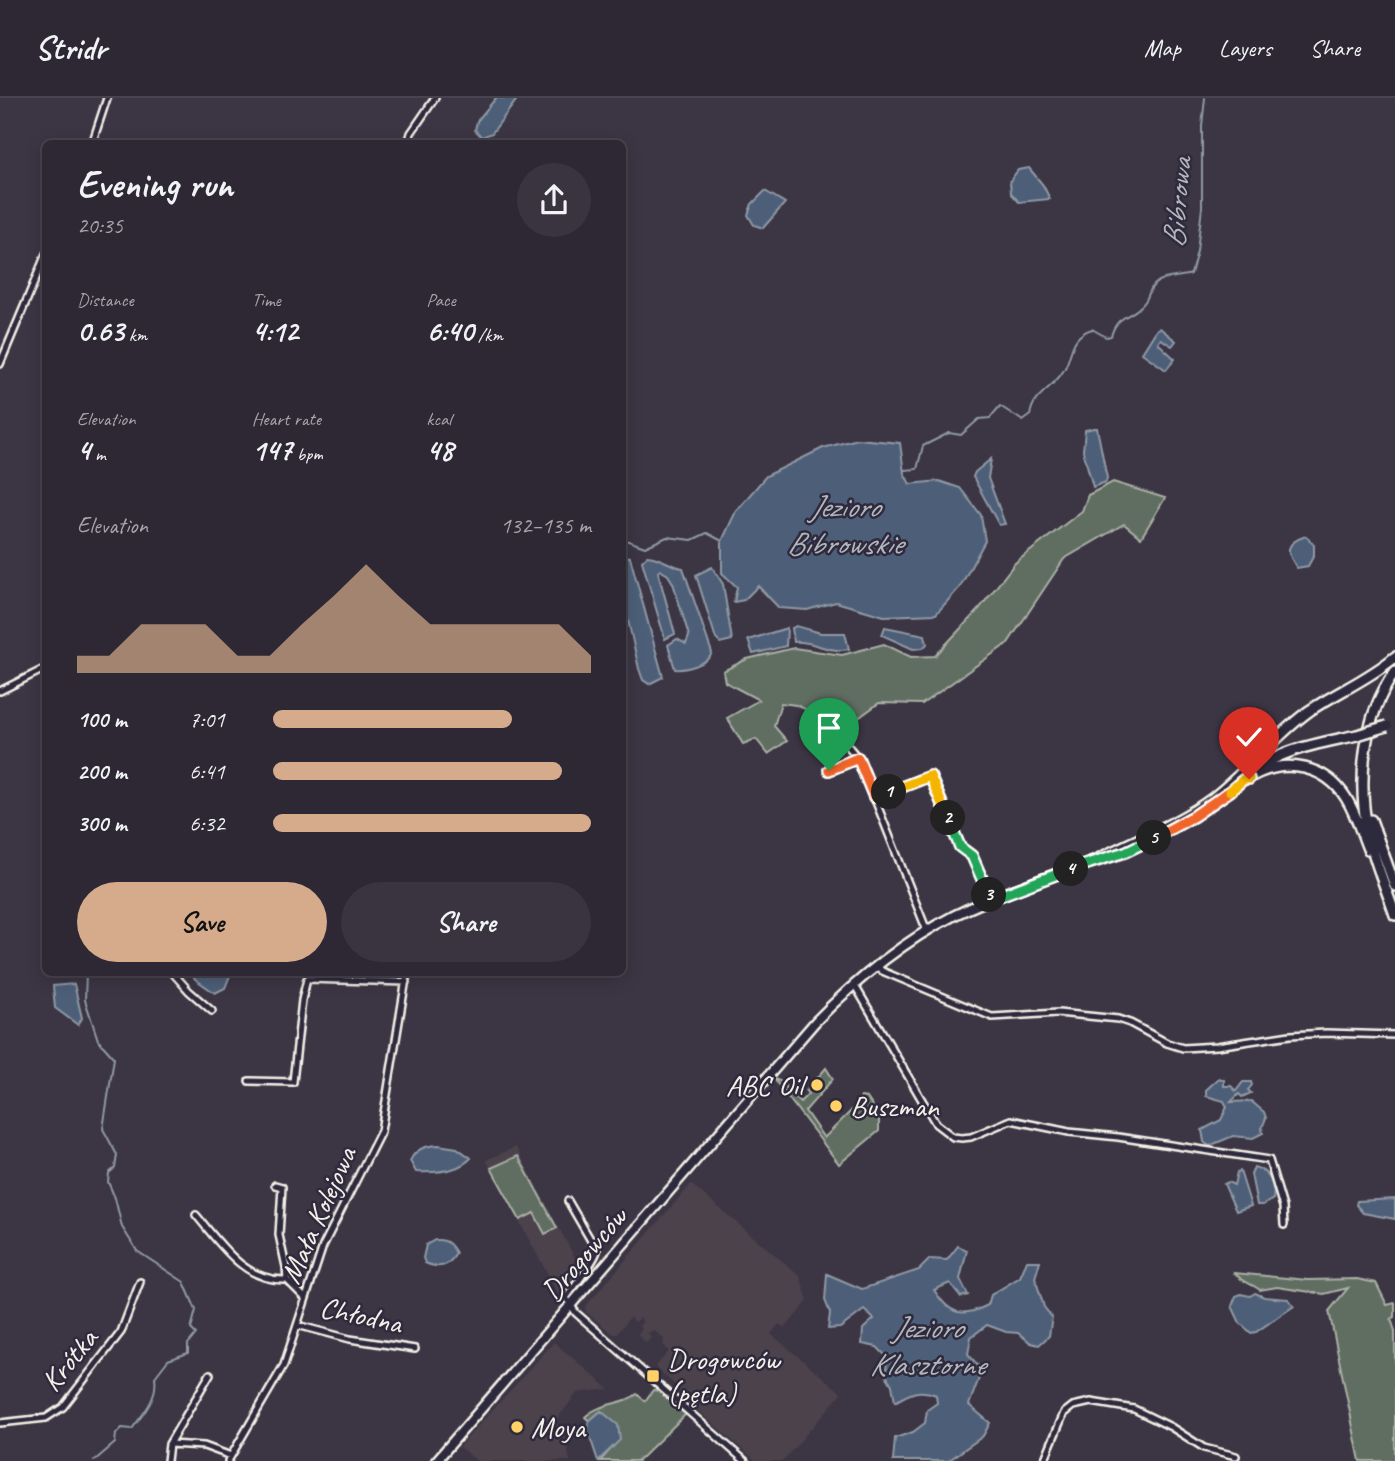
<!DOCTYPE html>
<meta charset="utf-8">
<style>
:root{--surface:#2d2833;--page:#39343f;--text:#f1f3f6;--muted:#a7a6ac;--line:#48444e;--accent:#d6ab8b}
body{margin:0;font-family:Caveat,sans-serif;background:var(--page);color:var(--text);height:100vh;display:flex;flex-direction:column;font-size:26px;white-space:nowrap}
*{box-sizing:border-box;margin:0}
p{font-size:23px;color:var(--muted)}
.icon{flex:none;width:38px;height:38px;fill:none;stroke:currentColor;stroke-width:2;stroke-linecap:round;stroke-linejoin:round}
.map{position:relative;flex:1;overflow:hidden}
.details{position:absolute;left:42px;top:42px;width:584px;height:836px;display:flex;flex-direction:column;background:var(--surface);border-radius:10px;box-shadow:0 4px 18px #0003,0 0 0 2px var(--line)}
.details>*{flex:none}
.pin{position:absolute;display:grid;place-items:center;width:60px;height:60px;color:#fff;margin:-72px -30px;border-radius:50% 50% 50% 0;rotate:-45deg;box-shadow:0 0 7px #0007}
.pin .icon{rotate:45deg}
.km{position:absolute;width:35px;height:35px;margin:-18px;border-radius:50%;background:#222;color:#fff;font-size:19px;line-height:35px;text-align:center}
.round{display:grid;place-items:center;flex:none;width:74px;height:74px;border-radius:37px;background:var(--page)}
.overview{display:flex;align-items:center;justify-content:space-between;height:119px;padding:0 35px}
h1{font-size:38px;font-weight:800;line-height:52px}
.figures{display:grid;grid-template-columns:repeat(3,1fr);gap:10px;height:119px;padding:7px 35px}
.figures div{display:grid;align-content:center}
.figures b{font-size:30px;font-weight:800}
.figures small{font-size:19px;font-weight:400}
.figures p{font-size:19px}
.chart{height:196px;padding:14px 35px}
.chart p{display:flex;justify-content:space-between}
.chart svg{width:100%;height:126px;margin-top:7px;fill:var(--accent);opacity:.7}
.cta{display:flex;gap:14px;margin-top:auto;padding:14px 35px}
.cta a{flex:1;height:80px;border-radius:42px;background:var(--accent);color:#111;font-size:28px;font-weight:800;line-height:80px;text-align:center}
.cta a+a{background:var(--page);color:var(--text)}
ul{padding:0 35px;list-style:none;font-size:23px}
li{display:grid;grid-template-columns:112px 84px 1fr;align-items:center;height:52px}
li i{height:18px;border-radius:9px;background:var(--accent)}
header{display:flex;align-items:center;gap:42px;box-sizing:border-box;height:98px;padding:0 35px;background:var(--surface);border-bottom:2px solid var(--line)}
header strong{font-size:33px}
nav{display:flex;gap:38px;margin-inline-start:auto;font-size:24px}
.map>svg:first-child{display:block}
.built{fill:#4c424c}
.green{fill:#616e62;stroke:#aab0a5;stroke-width:2}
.water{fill:#4e5f78;stroke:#9099a5;stroke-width:2}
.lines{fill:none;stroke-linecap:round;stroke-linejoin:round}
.stream{stroke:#9099a5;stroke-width:2}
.street-casing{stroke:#f4f1e8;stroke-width:10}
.secondary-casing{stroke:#f4f1e8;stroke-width:13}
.primary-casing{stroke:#f4f1e8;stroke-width:14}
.street{stroke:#2f2a3d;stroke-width:5}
.secondary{stroke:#2f2a3d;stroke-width:8}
.primary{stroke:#2f2a3d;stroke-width:9}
.primary-bridge-casing{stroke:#f4f1e8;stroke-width:14;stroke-linecap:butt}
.primary-bridge{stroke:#2f2a3d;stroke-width:9}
.split-1-casing{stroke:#fff;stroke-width:14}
.split-2-casing{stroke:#fff;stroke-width:14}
.split-3-casing{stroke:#fff;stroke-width:14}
.split-4-casing{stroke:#fff;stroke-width:14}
.split-5-casing{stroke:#fff;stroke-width:14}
.split-6-casing{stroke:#fff;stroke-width:14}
.split-7-casing{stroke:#fff;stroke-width:14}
.split-1{stroke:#f0652b;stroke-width:9}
.split-2{stroke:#f5b400;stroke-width:9}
.split-3{stroke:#22a559;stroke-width:9}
.split-4{stroke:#22a559;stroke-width:9}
.split-5{stroke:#22a559;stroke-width:9}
.split-6{stroke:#f0652b;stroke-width:9}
.split-7{stroke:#f5b400;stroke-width:9}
.poi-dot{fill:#ffd166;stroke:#2f2a3d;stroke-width:2.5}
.labels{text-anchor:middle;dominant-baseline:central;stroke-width:5;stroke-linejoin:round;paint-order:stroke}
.poi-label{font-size:30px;fill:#f4f1e8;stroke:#2f2a3d;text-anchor:start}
.street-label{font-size:30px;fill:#f4f1e8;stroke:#2f2a3d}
.water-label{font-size:32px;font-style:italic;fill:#b2b7bb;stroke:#2f2a3d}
</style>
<header>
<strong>Stridr</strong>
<nav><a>Map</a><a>Layers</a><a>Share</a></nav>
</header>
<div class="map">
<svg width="1395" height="1363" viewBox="0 0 1395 1363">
<rect width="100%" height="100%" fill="#3c3544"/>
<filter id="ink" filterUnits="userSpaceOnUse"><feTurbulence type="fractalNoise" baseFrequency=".0143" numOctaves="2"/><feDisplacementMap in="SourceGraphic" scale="14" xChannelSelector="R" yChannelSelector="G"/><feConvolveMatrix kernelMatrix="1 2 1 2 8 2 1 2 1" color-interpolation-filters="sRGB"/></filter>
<g filter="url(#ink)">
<!-- built -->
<path class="built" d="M 516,1049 L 581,1171 L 568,1194 L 559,1197 L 486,1062 Z
M 691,1086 L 800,1178 L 808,1203 L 785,1230 L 779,1226 L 771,1236 L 842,1295 L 783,1363 L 756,1363 L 680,1297 L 678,1290 L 655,1269 L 669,1253 L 663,1247 L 664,1241 L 653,1232 L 648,1236 L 651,1240 L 646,1245 L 637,1236 L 642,1231 L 639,1228 L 643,1223 L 640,1220 L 635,1224 L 630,1219 L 617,1236 L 613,1236 L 586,1214 L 585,1209 Z
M 554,1244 L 609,1291 L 577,1295 L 555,1324 L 564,1333 L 570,1363 L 477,1363 L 459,1349 Z"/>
<!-- green -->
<path class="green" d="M 1113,384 L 1165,400 L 1141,440 L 1124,426 L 1064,461 L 1008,545 L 922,606 L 879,605 L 846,629 L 796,607 L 781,605 L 774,628 L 787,643 L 768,656 L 756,641 L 743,646 L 727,620 L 759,602 L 725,584 L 723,573 L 747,561 L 794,550 L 842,557 L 884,546 L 911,559 L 935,558 L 979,511 L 1015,465 L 1082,413 L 1088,397 Z
M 826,970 L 833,981 L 805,1013 L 824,1040 L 856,1008 L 861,999 L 867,1000 L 879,1018 L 879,1033 L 839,1066 L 774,981 L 780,983 L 800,1004 L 808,996 L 806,993 Z
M 518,1058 L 557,1130 L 545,1136 L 534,1115 L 520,1122 L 491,1070 Z
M 1234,1175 L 1308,1182 L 1357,1181 L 1376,1185 L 1387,1207 L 1395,1205 L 1395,1219 L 1391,1221 L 1395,1233 L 1395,1363 L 1360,1363 L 1329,1213 L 1348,1190 L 1324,1196 L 1277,1189 L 1260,1192 C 1249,1184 1245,1186 1234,1175 Z
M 653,1292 L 660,1293 L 686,1316 L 638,1363 L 600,1363 L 619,1342 L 601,1313 L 589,1323 L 585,1319 C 600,1304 624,1307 637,1296 L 645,1303 Z"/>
<!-- water -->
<path class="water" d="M 496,0 L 518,0 L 492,35 L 482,39 L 475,32 L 477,23 Z
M 1029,70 L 1043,87 L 1050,101 L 1019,104 L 1011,95 L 1010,83 L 1018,72 Z
M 765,93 L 785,105 L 763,130 L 754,127 L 748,117 L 752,106 Z
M 1160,230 L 1176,243 L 1172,248 L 1161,241 L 1158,245 L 1175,261 L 1166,272 L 1142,255 L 1157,231 Z
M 1094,330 L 1097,330 L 1107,380 L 1106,384 L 1093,389 L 1083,353 L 1085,332 Z
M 858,341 L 900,345 L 904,375 L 910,386 L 939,383 L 960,390 L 981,417 L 985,443 L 960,489 L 936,516 L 884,518 L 836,504 L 807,512 L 779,510 L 758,488 L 744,502 L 734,504 L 737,489 L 722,475 L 722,443 L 736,413 L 766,378 L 823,350 Z
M 991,361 L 988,380 L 1005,426 L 999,427 L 973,379 L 975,374 Z
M 1306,438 L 1314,447 L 1314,457 L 1308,468 L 1297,470 C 1285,453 1285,445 1306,438 Z
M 623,458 L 630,459 L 663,579 L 649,586 L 643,582 L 639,571 L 623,500 Z
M 647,458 C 661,459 670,468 683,470 L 712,555 C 708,566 686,572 675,571 L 668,547 L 677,541 L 686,546 L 689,538 L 673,485 L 668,477 L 660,472 L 658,474 L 675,536 L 665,541 L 642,463 Z
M 712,469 L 723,486 L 732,542 L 720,545 L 716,541 L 696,477 Z
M 796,528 L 821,535 L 845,535 L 849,551 C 829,556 813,542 794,544 L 792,530 Z
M 885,529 L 925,537 L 927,546 L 923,550 L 913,551 L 882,537 Z
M 787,530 L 786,548 L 753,556 L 748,542 Z
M 192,875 L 231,875 L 225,890 L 215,895 L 195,881 Z
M 74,886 L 82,920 L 78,927 L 55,910 L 53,888 Z
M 1219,980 L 1224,982 L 1224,988 L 1231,988 L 1236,993 L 1243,984 L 1251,984 L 1252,987 L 1248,992 L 1251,995 L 1242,999 L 1239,996 L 1231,1004 L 1251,1003 L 1264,1014 L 1266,1020 L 1262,1030 L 1263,1035 L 1253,1040 L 1233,1038 L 1209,1048 L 1204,1044 L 1202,1032 L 1221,1022 L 1227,1009 L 1224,1003 L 1206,998 L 1206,992 Z
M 438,1047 L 457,1050 L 471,1060 C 458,1074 434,1075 416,1074 L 410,1063 C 416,1050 426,1048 438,1047 Z
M 1254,1069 C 1269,1073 1276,1087 1273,1101 L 1263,1107 L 1257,1107 L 1251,1076 Z
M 1240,1073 L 1251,1108 L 1236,1113 L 1224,1086 L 1228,1084 L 1234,1087 L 1237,1074 Z
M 1395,1101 L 1395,1121 L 1363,1115 L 1356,1107 L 1357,1103 Z
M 435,1142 C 447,1141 451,1146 456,1155 C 449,1169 439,1171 425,1165 L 423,1160 L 426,1147 Z
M 958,1148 L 967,1152 L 960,1181 L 968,1197 L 961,1199 L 950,1185 L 934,1192 C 950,1217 962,1220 988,1207 L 991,1197 L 1020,1179 L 1027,1163 L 1040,1163 L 1035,1180 L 1044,1209 L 1052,1219 L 1049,1238 L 1039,1247 L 1031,1245 L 1018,1235 L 1006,1234 L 987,1227 L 971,1239 L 968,1256 L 982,1272 L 969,1307 L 990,1325 L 983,1338 L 948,1363 L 893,1363 L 895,1340 L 913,1334 L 925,1325 L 927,1312 L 937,1305 L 936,1297 C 919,1290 910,1295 895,1304 L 892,1287 L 886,1277 L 887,1259 L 877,1249 L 862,1246 L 863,1231 L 874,1221 L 864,1212 L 840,1230 L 828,1231 L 830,1215 L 825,1202 L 827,1176 L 862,1191 L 919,1172 L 930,1161 L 947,1162 Z
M 1255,1195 L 1264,1199 L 1288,1201 L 1294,1208 L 1256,1234 L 1251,1235 L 1240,1225 L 1232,1208 L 1236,1198 L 1241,1196 L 1250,1198 Z
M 601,1313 L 618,1327 L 620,1342 L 598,1363 L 588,1333 L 589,1323 Z"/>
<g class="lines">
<!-- stream -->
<path class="stream" d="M 904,372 L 917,371 L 923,348 L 949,335 L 961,337 L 979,321 L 990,320 L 1000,308 L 1023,323 L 1030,318 C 1033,294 1055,291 1065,270 C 1073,254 1070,238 1092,231 L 1106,239 L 1111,238 C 1117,217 1128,221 1141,208 C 1151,200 1146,191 1159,183 C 1167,179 1181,179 1191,176 L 1197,153 L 1202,109 L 1202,28 L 1205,0
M 623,441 L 645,449 L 667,439 L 692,442 L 707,435 L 722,443
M 86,875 L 85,902 L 98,942 L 114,960 L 103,1031 L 117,1057 L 115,1070 L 109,1075 L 108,1084 L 115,1100 L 122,1129 L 137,1153 L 184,1184 L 196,1212 L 191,1231 L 196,1236 L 188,1246 L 188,1255 L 168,1262 L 155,1279 C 158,1301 144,1314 132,1331 L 122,1330 L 116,1336 L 115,1345 L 94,1363"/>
<defs>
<path id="street" d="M 92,46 L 107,0
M 408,46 L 411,35 L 435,0
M 0,266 L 46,156
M 0,593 L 46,570
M 832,629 L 858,660 L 874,699
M 829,672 L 858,660
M 927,833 L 874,699 L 930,678 L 960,749 L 972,758 L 991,801
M 876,867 L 882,873 L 992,919 L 1058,915 L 1118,921 L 1130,925 L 1167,945 L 1183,950 L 1217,948 L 1290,937 L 1326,935 L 1395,937
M 173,875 L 189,893 L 212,913
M 854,886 L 936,1026 L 953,1039 L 962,1040 L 971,1039 L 1011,1022 L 1069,1034 L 1118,1039 L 1269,1062 L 1283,1109 L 1284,1127
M 249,983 L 293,984 L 302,902 L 307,881 L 406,884
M 275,1087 L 282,1089 L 279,1137 L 286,1169 L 287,1182 L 305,1200
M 568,1103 L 597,1153 C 594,1165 574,1188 566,1200 L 576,1215 L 745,1363
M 196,1117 C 221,1146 244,1184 287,1182
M 297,1227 L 350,1241 L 415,1251
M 210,1276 L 169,1346 L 204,1348 L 231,1358
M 0,1325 L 46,1320 L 63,1309 L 121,1234 L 140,1184
M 167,1363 L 169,1346
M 228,1363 L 284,1267 L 323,1148 L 381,1033 L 407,875
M 1044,1363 L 1064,1315 L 1073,1308 L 1091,1304 L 1134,1311 L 1171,1329 L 1204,1350 L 1236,1358"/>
<path id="secondary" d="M 436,1363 L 815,924 C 856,882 902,844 955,817 C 1001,795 1051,778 1100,760"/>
<path id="primary" d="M 1395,574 C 1363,618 1357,683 1368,735 C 1374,763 1386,790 1395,817
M 1254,677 C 1287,660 1326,668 1346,700 C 1356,716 1361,734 1368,751
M 1247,679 C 1277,651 1318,646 1357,637
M 1371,722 L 1395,788
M 1100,760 C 1138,740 1178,726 1213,700 C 1247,674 1274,638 1309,613 C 1337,594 1369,581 1395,559"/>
</defs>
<!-- street casing -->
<use href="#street" class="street-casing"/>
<!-- secondary casing -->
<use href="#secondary" class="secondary-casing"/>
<!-- primary casing -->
<use href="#primary" class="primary-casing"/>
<!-- street -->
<use href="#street" class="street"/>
<!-- secondary -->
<use href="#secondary" class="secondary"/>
<!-- primary -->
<use href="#primary" class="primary"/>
<defs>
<path id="primary-bridge" d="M 1357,637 L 1387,628"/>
</defs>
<!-- primary-bridge casing -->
<use href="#primary-bridge" class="primary-bridge-casing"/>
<!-- primary-bridge -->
<use href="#primary-bridge" class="primary-bridge"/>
</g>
</g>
<g class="lines" filter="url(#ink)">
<defs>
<path id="split-1" d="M 829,672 L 858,660 L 874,699 L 889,694"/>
<path id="split-2" d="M 889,694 L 930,678 L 948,720"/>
<path id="split-3" d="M 948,720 L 960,749 L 972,758 L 989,797"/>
<path id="split-4" d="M 989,797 L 991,801 L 1071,771"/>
<path id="split-5" d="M 1071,771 L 1125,754 L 1154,740"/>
<path id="split-6" d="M 1154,740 L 1194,718 L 1230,693"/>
<path id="split-7" d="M 1230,693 L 1244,681 L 1249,681"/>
</defs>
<!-- split-1 casing -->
<use href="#split-1" class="split-1-casing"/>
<!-- split-2 casing -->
<use href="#split-2" class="split-2-casing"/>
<!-- split-3 casing -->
<use href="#split-3" class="split-3-casing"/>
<!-- split-4 casing -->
<use href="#split-4" class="split-4-casing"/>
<!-- split-5 casing -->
<use href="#split-5" class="split-5-casing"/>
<!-- split-6 casing -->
<use href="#split-6" class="split-6-casing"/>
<!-- split-7 casing -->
<use href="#split-7" class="split-7-casing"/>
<!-- split-1 -->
<use href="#split-1" class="split-1"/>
<!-- split-2 -->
<use href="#split-2" class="split-2"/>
<!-- split-3 -->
<use href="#split-3" class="split-3"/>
<!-- split-4 -->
<use href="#split-4" class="split-4"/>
<!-- split-5 -->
<use href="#split-5" class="split-5"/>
<!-- split-6 -->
<use href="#split-6" class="split-6"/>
<!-- split-7 -->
<use href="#split-7" class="split-7"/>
</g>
<!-- markers -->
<g class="poi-dot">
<circle cx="817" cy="987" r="7"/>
<circle cx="836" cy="1008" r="7"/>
<rect x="646" y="1271" width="14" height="14" rx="3.5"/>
<circle cx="517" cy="1329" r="7"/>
</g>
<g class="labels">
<!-- poi labels -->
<g class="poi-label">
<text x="803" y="987" text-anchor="end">ABC Oil</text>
<text x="850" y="1008">Buszman</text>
<text x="667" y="1261">Drogowców<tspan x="667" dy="34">(pętla)</tspan></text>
<text x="531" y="1329">Moya</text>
</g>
<!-- street labels -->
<g class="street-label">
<text transform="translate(318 1117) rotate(-66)">Mała Kolejowa</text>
<text transform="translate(584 1156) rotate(-49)">Drogowców</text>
<text transform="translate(361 1217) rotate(12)">Chłodna</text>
<text transform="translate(69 1262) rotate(-51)">Krótka</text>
</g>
<!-- water labels -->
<g class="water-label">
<text transform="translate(1177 105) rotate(-85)">Bibrowa</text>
<text x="844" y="408">Jezioro<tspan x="844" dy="37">Bibrowskie</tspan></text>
<text x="927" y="1229">Jezioro<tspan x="927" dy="37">Klasztorne</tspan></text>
</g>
</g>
</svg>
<div class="pin" style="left:829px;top:672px;background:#1e9e55"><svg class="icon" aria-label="arrive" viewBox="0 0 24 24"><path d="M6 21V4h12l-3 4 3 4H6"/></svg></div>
<div class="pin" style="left:1249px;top:681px;background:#d93025"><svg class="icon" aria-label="check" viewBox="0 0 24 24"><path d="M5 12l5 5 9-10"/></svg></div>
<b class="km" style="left:889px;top:694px">1</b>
<b class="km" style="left:948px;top:720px">2</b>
<b class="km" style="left:989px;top:797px">3</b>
<b class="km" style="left:1071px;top:771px">4</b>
<b class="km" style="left:1154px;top:740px">5</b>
<section class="details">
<div class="overview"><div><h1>Evening run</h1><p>20:35</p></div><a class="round"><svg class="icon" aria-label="share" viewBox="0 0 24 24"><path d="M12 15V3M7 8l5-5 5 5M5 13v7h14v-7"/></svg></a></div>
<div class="figures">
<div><p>Distance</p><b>0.63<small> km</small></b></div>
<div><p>Time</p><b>4:12</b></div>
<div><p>Pace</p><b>6:40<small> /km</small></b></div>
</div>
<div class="figures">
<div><p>Elevation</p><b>4<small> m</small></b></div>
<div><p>Heart rate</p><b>147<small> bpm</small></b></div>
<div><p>kcal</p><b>48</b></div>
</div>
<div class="chart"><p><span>Elevation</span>132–135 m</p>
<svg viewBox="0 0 160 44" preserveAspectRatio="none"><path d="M0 44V38L10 38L20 27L30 27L40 27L50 38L60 38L70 27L80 17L90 6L100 17L110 27L120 27L130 27L140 27L150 27L160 38V44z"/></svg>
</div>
<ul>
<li><b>100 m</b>7:01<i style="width:75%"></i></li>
<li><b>200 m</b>6:41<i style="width:91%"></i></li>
<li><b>300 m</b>6:32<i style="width:100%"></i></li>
</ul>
<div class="cta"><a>Save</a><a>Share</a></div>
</section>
</div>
